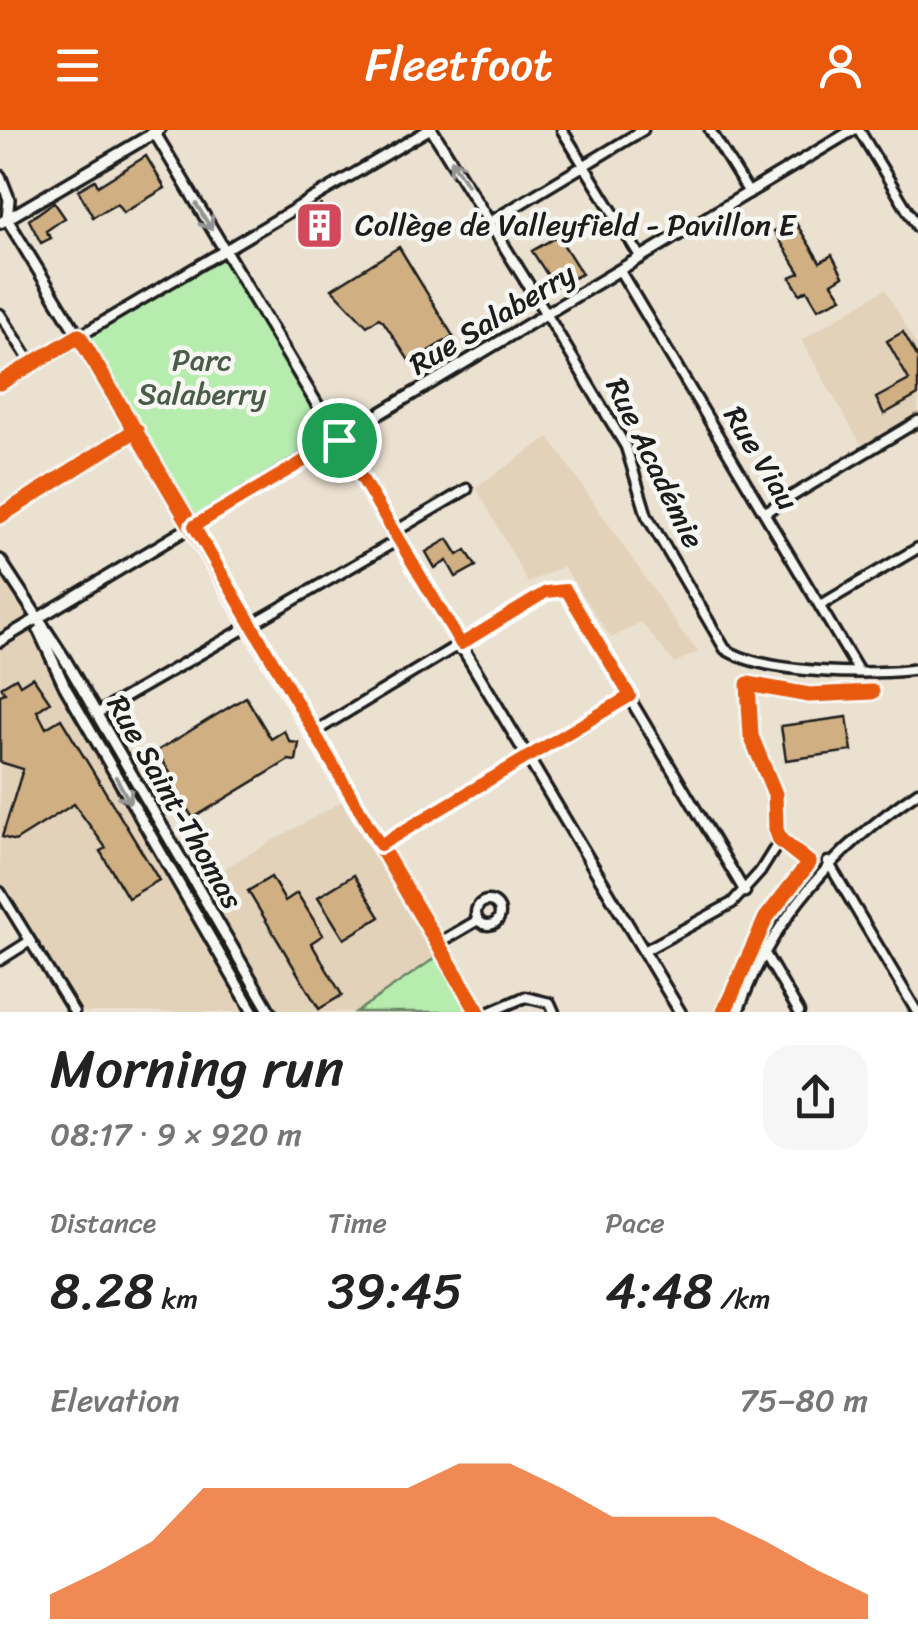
<!DOCTYPE html>
<meta charset="utf-8">
<style>
:root{--surface:#fff;--page:#f6f6f6;--text:#222;--muted:#767676;--accent:#ea580c}
body{margin:0;font-family:Sriracha,sans-serif;background:var(--page);color:var(--text);height:100vh;display:flex;flex-direction:column;font-size:38px;white-space:nowrap}
*{box-sizing:border-box;margin:0}
p{font-size:32px;color:var(--muted)}
.icon{flex:none;width:55px;height:55px;fill:none;stroke:currentColor;stroke-width:2;stroke-linecap:round;stroke-linejoin:round}
.map{position:relative;height:882px;overflow:hidden}
.panel{display:flex;flex-direction:column;background:var(--surface);flex:1}
.panel>*{flex:none}
.pin{position:absolute;display:grid;place-items:center;width:85px;height:85px;color:#fff;margin:-42px;border:5px solid #fff;border-radius:50%;box-shadow:0 2px 10px #0007}
.round{display:grid;place-items:center;flex:none;width:105px;height:105px;border-radius:30px;background:var(--page)}
.headline{display:flex;align-items:center;justify-content:space-between;height:170px;padding:0 50px}
h1{font-size:55px;font-weight:600;line-height:75px}
.metrics{display:grid;grid-template-columns:repeat(3,1fr);gap:15px;height:170px;padding:10px 50px}
.metrics div{display:grid;align-content:center}
.metrics b{font-size:50px;font-weight:600}
.metrics small{font-size:28px;font-weight:400}
.metrics p{font-size:28px}
.chart{height:280px;padding:20px 50px}
.chart p{display:flex;justify-content:space-between}
.chart svg{width:100%;height:180px;margin-top:10px;fill:var(--accent);opacity:.7}
header{display:flex;justify-content:space-between;align-items:center;height:130px;padding:0 50px;background:var(--accent);color:#fff;font-size:45px;font-weight:600}
.map>svg:first-child{display:block}
.built{fill:#e3d2ba}
.green{fill:#b6edaf;stroke:#698466;stroke-width:2.5}
.building{fill:#d0b083;stroke:#1c1c1c;stroke-width:2.5}
.lines{fill:none;stroke-linecap:round;stroke-linejoin:round}
.minor-casing{stroke:#1c1c1c;stroke-width:15}
.tertiary-casing{stroke:#1c1c1c;stroke-width:16}
.minor{stroke:#f6f6f2;stroke-width:8}
.tertiary{stroke:#f6f6f2;stroke-width:9}
.cycleway-casing{stroke:#f6f6f2;stroke-width:21}
.cycleway{stroke:#e8590c;stroke-width:15}
.oneway{stroke:#949492}
.route-casing{stroke:#fff;stroke-width:20}
.route{stroke:#ea580c;stroke-width:12}
.labels{text-anchor:middle;dominant-baseline:central;stroke-width:9;stroke-linejoin:round;paint-order:stroke}
.poi-label{font-size:30px;fill:#1c1c1c;stroke:#f6f6f2;text-anchor:start}
.street-label{font-size:30px;fill:#1c1c1c;stroke:#f6f6f2}
.park-label{font-size:30px;fill:#4a5b48;stroke:#f6f6f2}
</style>
<header><svg class="icon" aria-label="menu" viewBox="0 0 24 24"><path d="M4 6h16M4 12h16M4 18h16"/></svg>Fleetfoot<svg class="icon" aria-label="person" viewBox="0 0 24 24"><circle cx="12" cy="8" r="4"/><path d="M4 21q1-7 8-7t8 7"/></svg></header>
<div class="map">
<svg width="918" height="882" viewBox="0 0 918 882">
<rect width="100%" height="100%" fill="#ebe1d1"/>
<filter id="ink" filterUnits="userSpaceOnUse"><feTurbulence type="fractalNoise" baseFrequency=".01" numOctaves="2"/><feDisplacementMap in="SourceGraphic" scale="20" xChannelSelector="R" yChannelSelector="G"/><feConvolveMatrix kernelMatrix="1 2 1 2 8 2 1 2 1" color-interpolation-filters="sRGB"/></filter>
<g filter="url(#ink)">
<!-- built -->
<path class="built" d="M 885,159 L 918,218 L 918,284 L 862,316 L 801,210 Z
M 549,307 L 682,502 L 698,522 L 674,533 L 641,492 L 611,508 L 563,436 L 528,453 L 476,357 Z
M 0,436 L 31,489 L 0,508 Z
M 28,495 L 250,882 L 74,882 L 0,762 L 0,512 Z
M 348,668 L 438,826 L 356,882 L 275,882 L 198,753 Z"/>
<!-- green -->
<path class="green" d="M 224,120 L 339,310 L 194,396 L 79,206 Z
M 438,826 L 471,882 L 356,882 Z"/>
<!-- building -->
<path class="building" d="M 146,26 L 165,58 L 123,83 L 117,74 L 93,87 L 78,60 L 95,50 L 98,56 Z
M 54,72 L 65,88 L 46,101 L 51,108 L 41,113 L 29,90 Z
M 321,75 L 337,104 L 321,113 L 302,86 Z
M 794,90 L 820,132 L 832,125 L 843,146 L 832,153 L 842,168 L 818,179 L 807,160 L 800,164 L 790,147 L 800,143 L 774,101 Z
M 558,106 L 582,144 L 555,157 L 532,121 Z
M 399,117 L 453,206 L 410,232 L 383,191 L 379,188 L 367,196 L 332,159 Z
M 903,202 L 918,228 L 918,265 L 884,284 L 876,268 L 909,250 L 887,211 Z
M 448,409 L 458,425 L 466,420 L 476,436 L 456,447 L 447,431 L 435,438 L 426,422 Z
M 33,547 L 50,572 L 37,581 L 46,598 L 61,589 L 159,750 L 128,768 L 100,721 L 106,718 L 74,674 L 15,711 L 2,707 L 23,639 L 0,632 L 0,565 L 5,563 L 1,557 L 16,548 L 20,555 Z
M 246,567 L 271,609 L 284,601 L 290,612 L 299,613 L 296,631 L 289,630 L 193,688 L 180,668 L 174,672 L 162,652 L 172,646 L 157,621 Z
M 847,587 L 852,621 L 786,630 L 781,596 Z
M 354,745 L 380,787 L 344,809 L 318,767 Z
M 271,747 L 285,771 L 297,763 L 323,805 L 311,813 L 342,865 L 319,879 L 248,761 Z"/>
<g class="lines">
<defs>
<path id="minor" d="M 562,0 L 641,128
M 710,0 L 749,63
M 859,0 L 918,98
M 490,92 L 643,0
M 620,141 L 859,542
M 0,184 L 32,234
M 547,185 L 626,317 L 647,386 L 725,519 C 762,544 874,546 918,539
M 0,253 L 428,0
M 767,381 L 918,291
M 0,386 L 136,300
M 194,396 L 478,882
M 394,402 L 467,359
M 821,475 L 918,418
M 96,584 L 398,410
M 314,602 L 546,462 L 565,460 L 745,762
M 380,715 L 630,566
M 828,732 L 917,882
M 0,762 L 74,882
M476 783a12 12 0 1 1 24 0a12 12 0 1 1-24 0Z
M 437,814 L 478,790
M 644,821 L 732,773 L 760,742 L 780,710
M 764,822 L 799,882
M 0,830 L 30,811
M 490,882 L 525,867 L 550,873 L 554,882
M 738,882 C 771,789 837,716 918,662"/>
<path id="tertiary" d="M 153,0 L 680,882
M 432,0 L 547,185
M 0,46 L 9,69 L 7,89 L 194,396
M 0,93 L 159,0
M 0,430 L 66,531 L 270,882
M 39,501 L 65,557 L 253,882
M 0,511 L 853,0"/>
</defs>
<!-- minor casing -->
<use href="#minor" class="minor-casing"/>
<!-- tertiary casing -->
<use href="#tertiary" class="tertiary-casing"/>
<!-- minor -->
<use href="#minor" class="minor"/>
<!-- tertiary -->
<use href="#tertiary" class="tertiary"/>
<defs>
<path id="cycleway" d="M 0,253 L 79,206 L 478,882
M 0,386 L 136,300
M 724,882 L 766,788 L 809,733 L 780,710 L 776,699 L 775,664 L 751,606 L 748,554 L 809,565 L 872,562"/>
</defs>
<!-- cycleway casing -->
<use href="#cycleway" class="cycleway-casing"/>
<!-- cycleway -->
<use href="#cycleway" class="cycleway"/>
</g>
<!-- one-way arrows -->
<defs><path id="oneway-shaft" d="M-6 0H5M1.5-3L5.5 0L1.5 3" fill="none" stroke-width="1.6" stroke-linecap="round" stroke-linejoin="round" transform="scale(2.5)"/></defs>
<g class="oneway">
<use href="#oneway-shaft" transform="translate(459 42) rotate(-122)"/>
<use href="#oneway-shaft" transform="translate(204 87) rotate(59)"/>
<use href="#oneway-shaft" transform="translate(123 660) rotate(61)"/>
</g>
</g>
<g class="lines" filter="url(#ink)">
<defs>
<path id="route" d="M 339,310 L 461,514 L 546,462 L 566,460 L 630,566 L 380,715 L 194,396 Z"/>
</defs>
<!-- route casing -->
<use href="#route" class="route-casing"/>
<!-- route -->
<use href="#route" class="route"/>
</g>
<!-- icons -->
<defs>
<symbol id="building-square" viewBox="-11 -11 22 22"><rect x="-9" y="-9" width="18" height="18" rx="4" fill="#d1495b" stroke="#f6f6f2"/><path d="M-4-6H4V6H1V3H-1V6H-4ZM-2.5-4.3h1.7v1.8h-1.7ZM.8-4.3h1.7v1.8H.8ZM-2.5-1h1.7V.8h-1.7ZM.8-1h1.7V.8H.8Z" fill="#fff"/></symbol>
</defs>
<g fill-rule="evenodd">
<use href="#building-square" x="292" y="68" width="55" height="55"/>
</g>
<g class="labels">
<!-- poi labels -->
<g class="poi-label">
<text x="355" y="95">Collège de Valleyfield - Pavillon E</text>
</g>
<!-- street labels -->
<g class="street-label">
<text transform="translate(492 189) rotate(-31)">Rue Salaberry</text>
<text transform="translate(761 328) rotate(59)">Rue Viau</text>
<text transform="translate(655 333) rotate(64)">Rue Académie</text>
<text transform="translate(175 672) rotate(60)">Rue Saint-Thomas</text>
</g>
<!-- park labels -->
<g class="park-label">
<text x="202" y="230">Parc<tspan x="202" dy="34">Salaberry</tspan></text>
</g>
</g>
</svg>
<div class="pin" style="left:339px;top:310px;background:#1e9e55"><svg class="icon" aria-label="arrive" viewBox="0 0 24 24"><path d="M6 21V4h12l-3 4 3 4H6"/></svg></div>
</div>
<section class="panel">
<div class="headline"><div><h1>Morning run</h1><p>08:17 · 9 × 920 m</p></div><a class="round"><svg class="icon" aria-label="share" viewBox="0 0 24 24"><path d="M12 15V3M7 8l5-5 5 5M5 13v7h14v-7"/></svg></a></div>
<div class="metrics">
<div><p>Distance</p><b>8.28<small> km</small></b></div>
<div><p>Time</p><b>39:45</b></div>
<div><p>Pace</p><b>4:48<small> /km</small></b></div>
</div>
<div class="chart"><p><span>Elevation</span>75–80 m</p>
<svg viewBox="0 0 160 44" preserveAspectRatio="none"><path d="M0 44V38L10 32L20 25L30 12L40 12L50 12L60 12L70 12L80 6L90 6L100 12L110 19L120 19L130 19L140 25L150 32L160 38V44z"/></svg>
</div>
</section>
